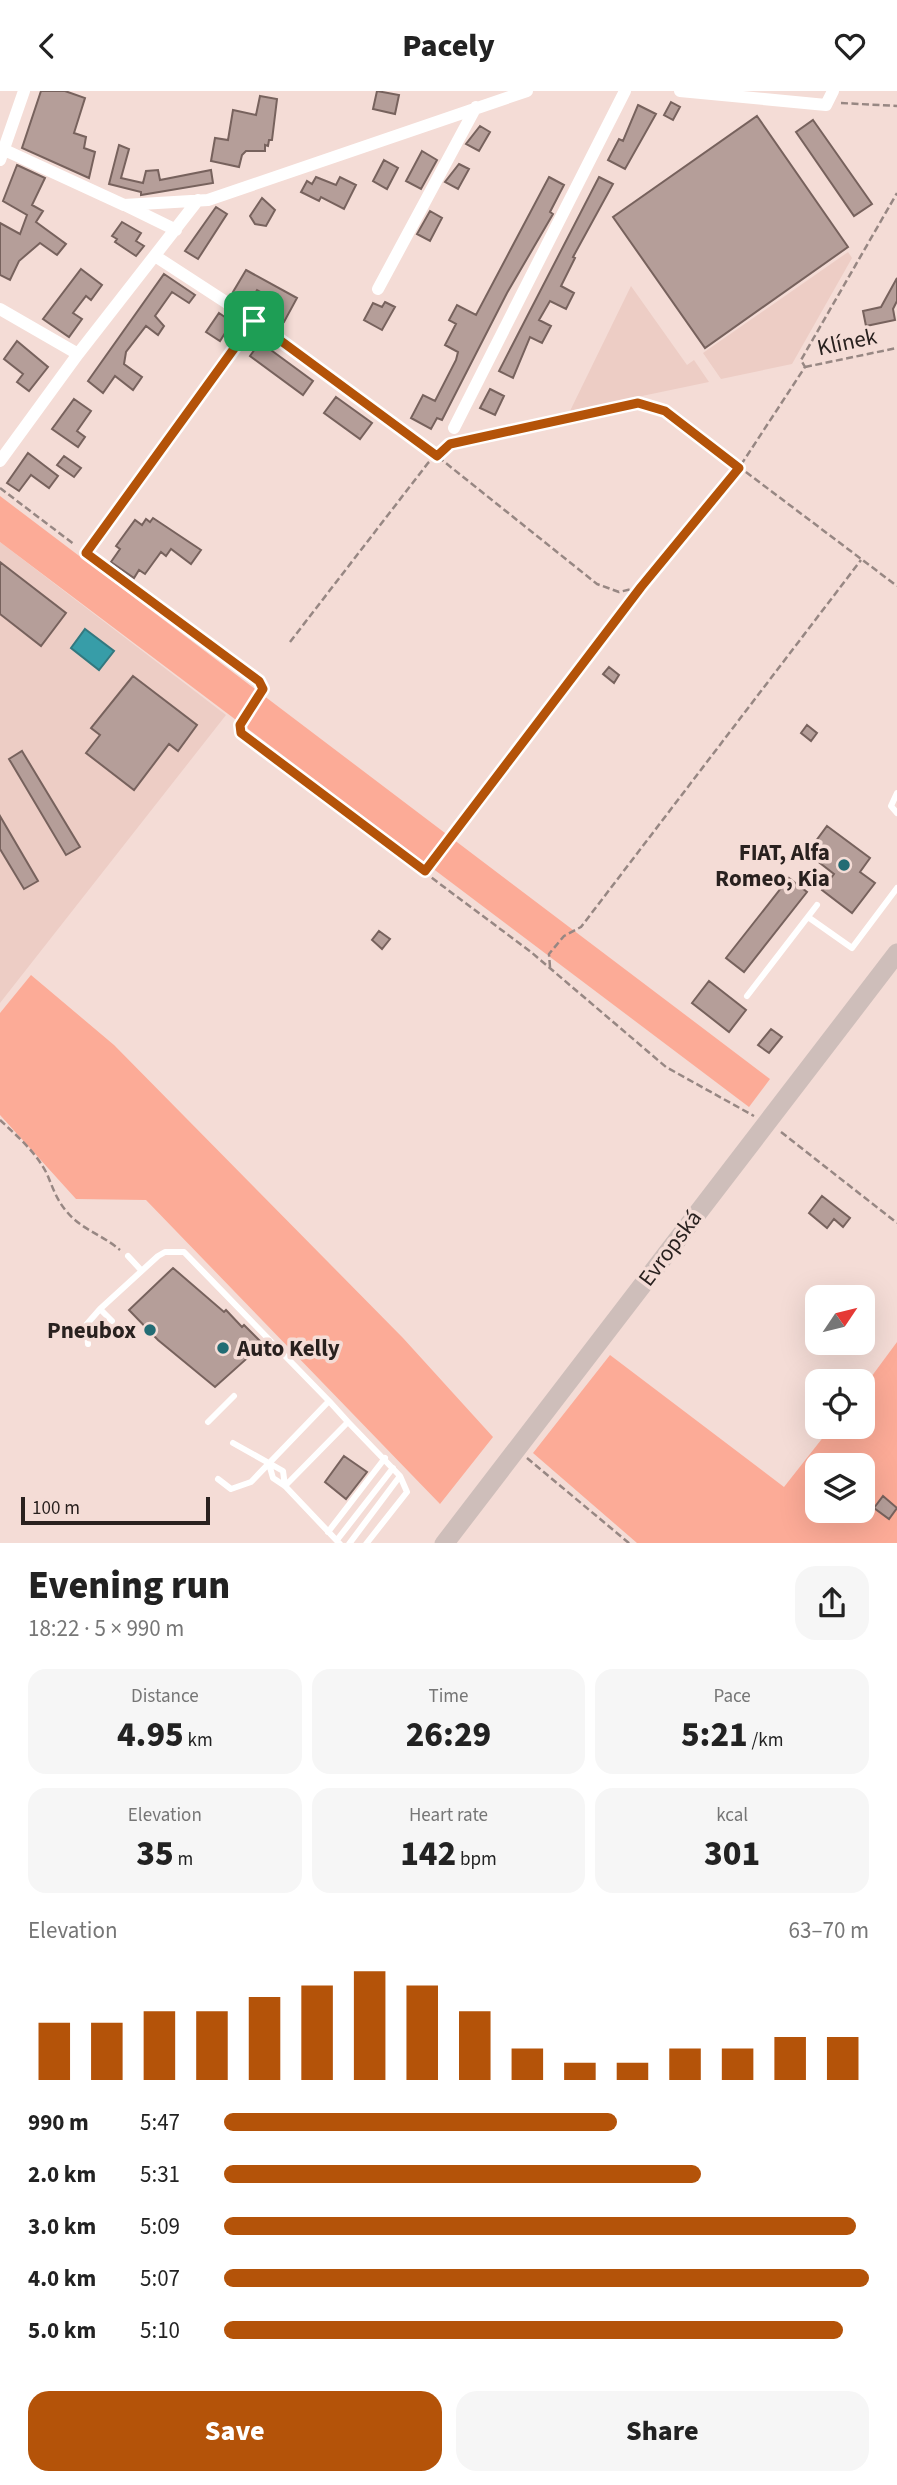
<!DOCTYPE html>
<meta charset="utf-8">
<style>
:root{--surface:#fff;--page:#f6f6f6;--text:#222;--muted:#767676;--accent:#b45309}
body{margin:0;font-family:"Source Sans 3",sans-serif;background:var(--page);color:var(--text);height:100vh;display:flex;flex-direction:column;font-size:26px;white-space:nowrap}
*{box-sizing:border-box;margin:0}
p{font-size:23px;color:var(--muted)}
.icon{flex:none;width:38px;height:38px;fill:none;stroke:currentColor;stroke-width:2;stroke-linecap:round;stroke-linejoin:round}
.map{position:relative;height:1452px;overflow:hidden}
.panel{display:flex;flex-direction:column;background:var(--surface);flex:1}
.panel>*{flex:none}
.needle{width:46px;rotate:55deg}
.buttons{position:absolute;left:805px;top:1194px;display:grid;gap:14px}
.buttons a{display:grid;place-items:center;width:70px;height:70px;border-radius:14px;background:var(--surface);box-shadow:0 7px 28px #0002;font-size:35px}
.scale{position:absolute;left:21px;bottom:18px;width:189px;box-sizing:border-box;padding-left:7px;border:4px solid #29211f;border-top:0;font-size:19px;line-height:24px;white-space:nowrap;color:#29211f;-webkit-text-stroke:5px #f4dcd6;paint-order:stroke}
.pin{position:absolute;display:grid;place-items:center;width:60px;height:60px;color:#fff;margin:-30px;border-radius:14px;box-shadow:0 4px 10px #0006}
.round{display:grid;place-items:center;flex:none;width:74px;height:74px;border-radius:21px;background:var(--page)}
.headline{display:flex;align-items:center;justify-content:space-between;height:119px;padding:0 28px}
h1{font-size:38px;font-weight:800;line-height:52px}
.metrics{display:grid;grid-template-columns:repeat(3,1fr);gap:10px;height:119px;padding:7px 28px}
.metrics div{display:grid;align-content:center;border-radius:18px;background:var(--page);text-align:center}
.metrics b{font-size:35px;font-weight:800}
.metrics small{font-size:19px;font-weight:400}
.metrics p{font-size:19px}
.chart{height:196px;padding:14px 28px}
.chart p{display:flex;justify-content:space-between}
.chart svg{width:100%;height:126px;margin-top:7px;stroke:var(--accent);stroke-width:6}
.action{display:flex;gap:14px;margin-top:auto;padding:14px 28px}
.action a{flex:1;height:80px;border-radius:21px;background:var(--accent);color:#fff;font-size:28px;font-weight:800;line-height:80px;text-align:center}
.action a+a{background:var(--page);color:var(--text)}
ul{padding:0 28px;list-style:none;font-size:23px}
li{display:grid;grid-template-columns:112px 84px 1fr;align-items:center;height:52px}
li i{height:18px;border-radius:9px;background:var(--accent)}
header{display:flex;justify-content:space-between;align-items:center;height:91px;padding:0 28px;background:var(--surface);font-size:32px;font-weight:800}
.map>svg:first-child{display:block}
.built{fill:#edcdc5}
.green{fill:#fcab97;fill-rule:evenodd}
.water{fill:#379da8;stroke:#33787f;stroke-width:2}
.building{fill:#b59e99;stroke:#77625d;stroke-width:2}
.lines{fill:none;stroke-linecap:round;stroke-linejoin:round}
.path{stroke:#978783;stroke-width:2.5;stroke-dasharray:7 3.5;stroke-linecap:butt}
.lane{stroke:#fff;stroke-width:6}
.street{stroke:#fff;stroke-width:12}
.primary{stroke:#cebeba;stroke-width:19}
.route-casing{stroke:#fff;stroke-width:14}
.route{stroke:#b45309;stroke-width:9}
.poi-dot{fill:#226c74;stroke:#f4dcd6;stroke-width:2.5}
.labels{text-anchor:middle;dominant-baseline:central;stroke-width:7;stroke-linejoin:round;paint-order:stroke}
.street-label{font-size:23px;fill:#29211f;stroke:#f4dcd6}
.poi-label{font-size:23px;font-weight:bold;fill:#29211f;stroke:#f4dcd6;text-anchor:end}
</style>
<header><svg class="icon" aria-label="back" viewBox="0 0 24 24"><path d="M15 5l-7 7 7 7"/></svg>Pacely<svg class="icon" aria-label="heart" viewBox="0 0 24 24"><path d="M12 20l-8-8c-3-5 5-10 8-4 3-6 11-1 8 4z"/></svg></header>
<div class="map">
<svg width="897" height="1453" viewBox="0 0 897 1453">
<rect width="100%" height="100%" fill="#f4dcd6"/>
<!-- built -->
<path class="built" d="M 848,161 L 852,167 L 792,273 L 721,288 L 703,262 Z
M 631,195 L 687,274 L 694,269 L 709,291 L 570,320 Z
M 0,451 L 226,624 L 0,912 Z"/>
<!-- green -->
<path class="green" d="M 0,405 L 770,988 L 749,1016 L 0,451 Z
M 31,884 L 114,954 L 403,1247 L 493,1346 L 440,1413 L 146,1109 L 76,1108 L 0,1024 L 0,922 Z
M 897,1251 L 897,1452 L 637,1452 L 533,1362 L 610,1264 L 784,1396 L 832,1335 L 863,1335 L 863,1297 ZM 817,1374 L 863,1374 L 863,1419 L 817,1419 Z"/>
<!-- water -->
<path class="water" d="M 85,538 L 114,560 L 99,579 L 71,557 Z"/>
<!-- building -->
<path class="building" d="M 41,0 L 65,0 L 85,7 L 74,42 L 86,46 L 84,57 L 95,61 L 89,87 L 22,57 Z
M 377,0 L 399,4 L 395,23 L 373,18 Z
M 260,5 L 277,8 L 272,49 L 269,49 L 268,55 L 265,54 L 265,60 L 246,60 L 242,64 L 239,76 L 211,70 L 215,47 L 228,49 L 233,19 L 256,24 Z
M 671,11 L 680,16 L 673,29 L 664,24 Z
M 638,14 L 656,23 L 625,78 L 608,69 L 619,48 L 623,50 Z
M 757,25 L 848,156 L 705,257 L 613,126 Z
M 813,29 L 872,113 L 854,125 L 796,41 Z
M 480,35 L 490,41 L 479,60 L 466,53 Z
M 119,54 L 129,58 L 121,87 L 143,92 L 146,80 L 158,79 L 160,89 L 211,79 L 213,92 L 141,104 L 141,101 L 109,93 Z
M 422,60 L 437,69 L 421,98 L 406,90 Z
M 384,69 L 398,77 L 387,98 L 373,90 Z
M 459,73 L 469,78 L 458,98 L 445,91 Z
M 17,74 L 45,87 L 32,114 L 43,120 L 36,131 L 66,153 L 57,164 L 40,152 L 19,170 L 10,189 L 0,184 L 0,132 L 20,143 L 27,124 L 3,110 Z
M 316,86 L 336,94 L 340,86 L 356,94 L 344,118 L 321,106 L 319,110 L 301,101 L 307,90 L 312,93 Z
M 549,86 L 564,94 L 550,121 L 553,123 L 507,202 L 442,329 L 437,327 L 431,338 L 411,327 L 423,304 L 435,310 L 456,269 L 458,261 L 445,254 L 456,233 L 449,229 L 457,214 L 476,224 Z
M 599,86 L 613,93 L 573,166 L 575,167 L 561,195 L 574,202 L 566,218 L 550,210 L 539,229 L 551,235 L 542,252 L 530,246 L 513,287 L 499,280 Z
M 262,107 L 275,119 L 266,135 L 255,133 L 250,125 Z
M 216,116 L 227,123 L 198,168 L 185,160 Z
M 430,120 L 442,127 L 430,150 L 417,143 Z
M 122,131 L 141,142 L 136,150 L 144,155 L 136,165 L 115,151 L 117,148 L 112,145 Z
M 81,178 L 102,194 L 91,209 L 86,205 L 73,222 L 82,228 L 69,246 L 43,228 Z
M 246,179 L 297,207 L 284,231 L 268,222 L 275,209 L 257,199 L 250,211 L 233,201 Z
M 164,183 L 195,204 L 189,212 L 172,201 L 155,225 L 164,235 L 158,244 L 146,235 L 126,261 L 124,273 L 142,286 L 133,299 L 115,285 L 103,302 L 88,290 Z
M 897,187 L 897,210 L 893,218 L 895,229 L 866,235 L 863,220 L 881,216 Z
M 385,211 L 395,216 L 382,239 L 364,229 L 373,212 L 382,216 Z
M 219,222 L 232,231 L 220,250 L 206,241 Z
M 17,250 L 48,276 L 29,300 L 17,291 L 23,283 L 4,268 Z
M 260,251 L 313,290 L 303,304 L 250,265 Z
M 490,298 L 504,305 L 495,324 L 480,317 Z
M 336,306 L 372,332 L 360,348 L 324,322 Z
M 74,308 L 91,320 L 77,340 L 85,346 L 78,356 L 52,338 Z
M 28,362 L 58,385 L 49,397 L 31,384 L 19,400 L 7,392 Z
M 64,365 L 81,377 L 74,386 L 57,374 Z
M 153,427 L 201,459 L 191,473 L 171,458 L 166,465 L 161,461 L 145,483 L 139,479 L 134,487 L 111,471 L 120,458 L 116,455 L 135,429 L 142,434 L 146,428 L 150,431 Z
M 0,471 L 66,522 L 41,555 L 0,523 Z
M 609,576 L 619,584 L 614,592 L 603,583 Z
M 133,585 L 197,634 L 178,660 L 169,653 L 134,699 L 86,662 L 100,644 L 91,637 Z
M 807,634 L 817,642 L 811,650 L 801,642 Z
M 22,660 L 80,756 L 66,764 L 9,668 Z
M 0,725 L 38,790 L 24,798 L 0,758 Z
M 827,735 L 870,767 L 860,781 L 875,792 L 852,822 L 822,799 L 834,783 L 807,762 Z
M 789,787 L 807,801 L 744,881 L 726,867 Z
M 379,840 L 390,848 L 382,858 L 372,849 Z
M 709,890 L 746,919 L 729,941 L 692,912 Z
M 771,938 L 782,946 L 769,962 L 758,954 Z
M 822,1105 L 850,1127 L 843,1136 L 834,1128 L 827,1137 L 809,1122 Z
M 173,1177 L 224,1221 L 226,1219 L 242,1236 L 244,1234 L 263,1253 L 215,1296 L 158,1249 L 129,1219 Z
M 344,1365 L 367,1381 L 346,1408 L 325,1391 Z
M 883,1405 L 897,1417 L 889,1428 L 874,1417 Z"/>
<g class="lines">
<!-- path -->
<path class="path" d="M 841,12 L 897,15
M 269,241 L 437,365 L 597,493 L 619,501 L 640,496
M 805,276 L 897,257
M 0,397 L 75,454
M 94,469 L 259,590 L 263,598 L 240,634 L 241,642 L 254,654 L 531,861 L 666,976 L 754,1025
M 290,551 L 428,372 L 450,353 L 638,311 L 665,320 L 897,495
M 425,780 L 641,496 L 735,383 L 805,276 L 801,269 L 897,102
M 550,876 L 549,863 L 564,845 L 581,836 L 861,469
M 0,1029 C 17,1045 36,1061 47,1083 C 53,1097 56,1108 67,1121 C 82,1139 103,1144 120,1159
M 781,1041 L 897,1132
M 527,1367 L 630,1453"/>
<!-- lane -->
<path class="lane" d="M 897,702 L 891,715 L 897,722
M 808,826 L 852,857 L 897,797
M 747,905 L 817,814
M 128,1165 L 141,1179
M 100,1218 L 158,1165 L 165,1161 L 184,1161 L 329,1310 L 251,1391 L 231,1398 L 218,1388
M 88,1253 L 86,1234 L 100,1218 L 112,1230
M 329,1310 L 348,1331
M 208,1331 L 234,1305
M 233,1352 L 283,1380 L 285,1395
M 269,1373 L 273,1387 L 285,1395 L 340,1453
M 285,1395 L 348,1331 L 400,1385 L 349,1453
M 328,1441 L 385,1367
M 337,1449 L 393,1377
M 366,1453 L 407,1401 L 400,1385"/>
<!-- street -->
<path class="street" d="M 680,0 L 826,14 L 833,0
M 0,57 L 124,114 L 208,109 L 527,0
M 0,69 L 24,0
M 125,114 L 176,139
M 155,165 L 261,234
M 378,198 L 476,16
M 0,218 L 78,263 L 198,109
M 454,337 L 625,0
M 0,370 L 78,263
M 86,462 L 254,230"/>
<!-- primary -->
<path class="primary" d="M 444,1453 L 897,862"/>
</g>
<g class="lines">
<defs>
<path id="route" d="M 254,230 L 437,365 L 450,353 L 638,312 L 665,320 L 739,377 L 641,496 L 425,780 L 241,642 L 240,634 L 263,598 L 259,590 L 86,462 Z"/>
</defs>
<!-- route casing -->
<use href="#route" class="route-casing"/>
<!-- route -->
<use href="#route" class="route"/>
</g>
<!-- markers -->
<g class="poi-dot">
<circle cx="844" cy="774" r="7"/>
<circle cx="150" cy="1239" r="7"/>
<circle cx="223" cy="1257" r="7"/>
</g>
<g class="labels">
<!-- street labels -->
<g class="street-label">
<text transform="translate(847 251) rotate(-12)">Klínek</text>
<text transform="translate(670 1157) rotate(-53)">Evropská</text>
</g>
<!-- poi labels -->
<g class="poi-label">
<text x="830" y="761">FIAT, Alfa<tspan x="830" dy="26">Romeo, Kia</tspan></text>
<text x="136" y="1239">Pneubox</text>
<text x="237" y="1257" text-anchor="start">Auto Kelly</text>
</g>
</g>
</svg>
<div class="buttons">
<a><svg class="needle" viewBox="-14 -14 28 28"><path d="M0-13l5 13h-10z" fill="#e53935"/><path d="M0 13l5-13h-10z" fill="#767676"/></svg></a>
<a><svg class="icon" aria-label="locate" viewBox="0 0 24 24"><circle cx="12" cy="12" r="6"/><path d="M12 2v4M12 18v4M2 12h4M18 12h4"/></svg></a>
<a><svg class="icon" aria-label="layers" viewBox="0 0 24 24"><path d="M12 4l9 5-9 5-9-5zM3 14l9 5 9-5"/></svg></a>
</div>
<div class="scale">100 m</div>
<div class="pin" style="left:254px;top:230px;background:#1e9e55"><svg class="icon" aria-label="arrive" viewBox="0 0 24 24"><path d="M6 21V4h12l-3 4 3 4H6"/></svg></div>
</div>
<section class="panel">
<div class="headline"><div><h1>Evening run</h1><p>18:22 · 5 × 990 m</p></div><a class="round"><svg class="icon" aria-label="share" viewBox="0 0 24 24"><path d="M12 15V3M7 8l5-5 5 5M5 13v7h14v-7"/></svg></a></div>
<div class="metrics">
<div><p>Distance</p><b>4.95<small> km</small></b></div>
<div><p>Time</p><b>26:29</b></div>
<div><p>Pace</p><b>5:21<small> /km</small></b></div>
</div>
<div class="metrics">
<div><p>Elevation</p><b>35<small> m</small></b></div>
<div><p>Heart rate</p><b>142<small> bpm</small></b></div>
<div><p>kcal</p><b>301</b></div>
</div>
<div class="chart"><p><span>Elevation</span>63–70 m</p>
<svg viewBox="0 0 160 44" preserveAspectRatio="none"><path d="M5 44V24M15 44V24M25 44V20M35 44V20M45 44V15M55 44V11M65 44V6M75 44V11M85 44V20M95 44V33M105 44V38M115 44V38M125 44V33M135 44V33M145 44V29M155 44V29"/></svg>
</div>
<ul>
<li><b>990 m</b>5:47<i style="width:61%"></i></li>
<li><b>2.0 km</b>5:31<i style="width:74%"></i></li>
<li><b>3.0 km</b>5:09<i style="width:98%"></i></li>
<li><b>4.0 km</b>5:07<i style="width:100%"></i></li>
<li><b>5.0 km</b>5:10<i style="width:96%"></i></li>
</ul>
<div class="action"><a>Save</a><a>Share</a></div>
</section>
